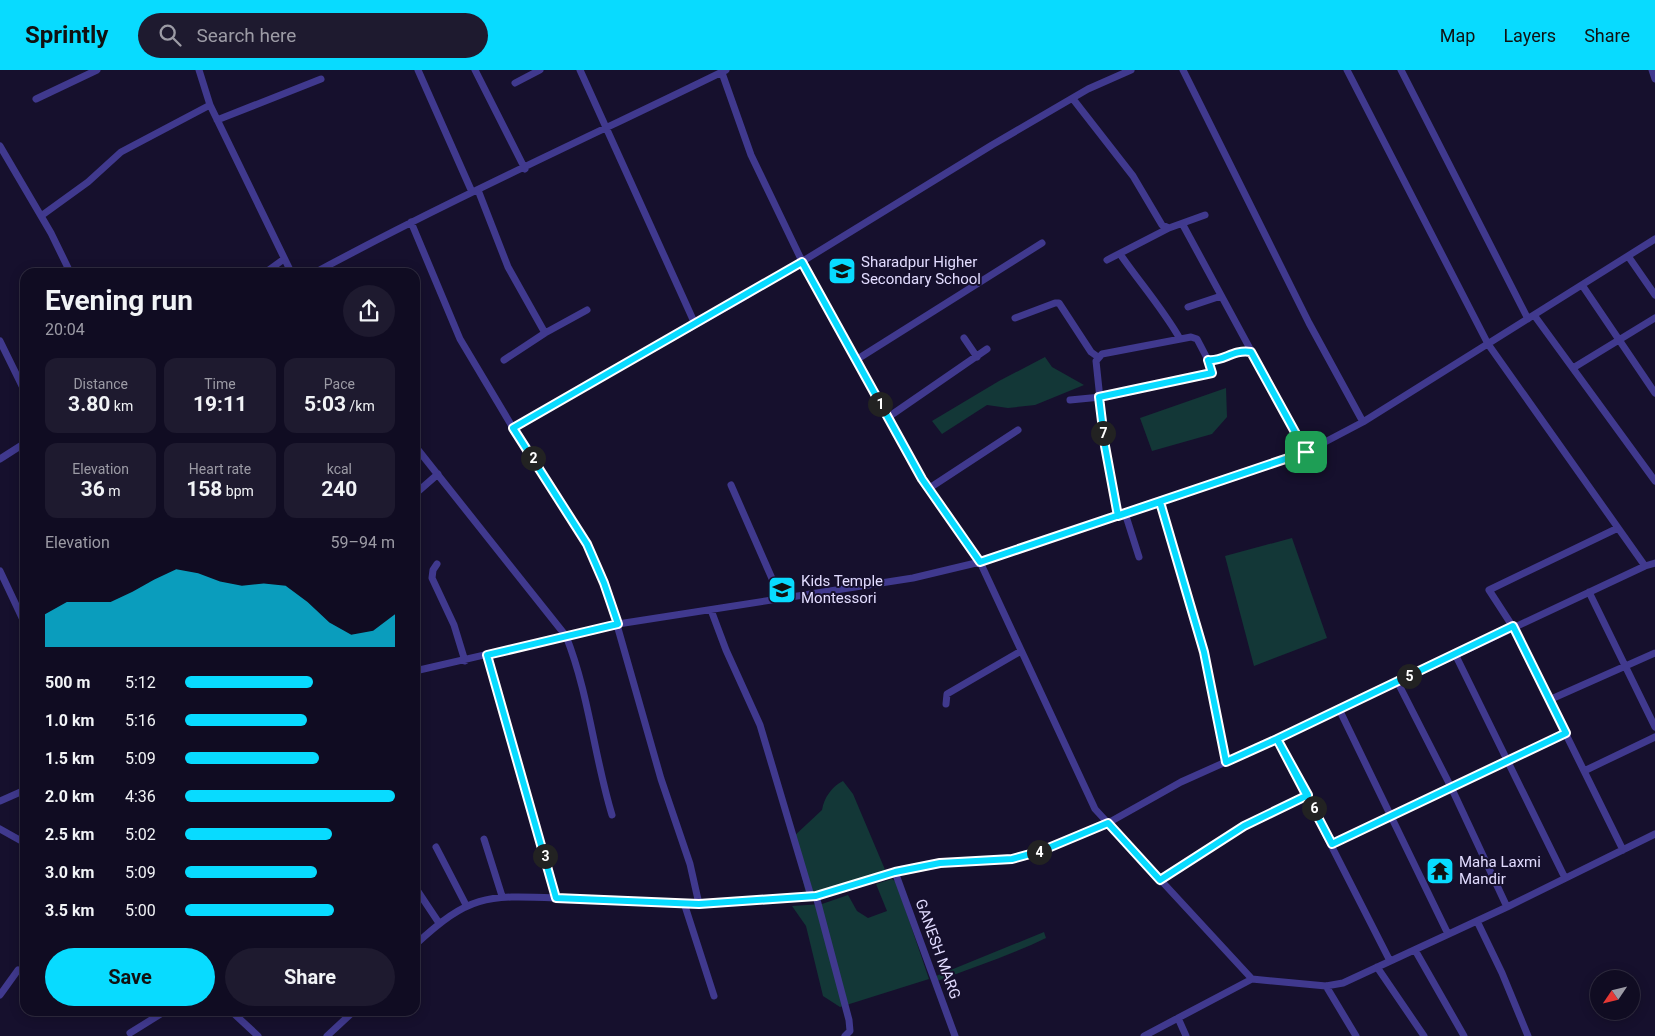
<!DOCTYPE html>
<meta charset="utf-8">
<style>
:root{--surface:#100c22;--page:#1e1a2f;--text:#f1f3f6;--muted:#9c9ba5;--line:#302c40;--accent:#08dbff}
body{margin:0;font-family:Roboto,sans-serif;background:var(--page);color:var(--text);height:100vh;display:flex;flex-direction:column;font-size:19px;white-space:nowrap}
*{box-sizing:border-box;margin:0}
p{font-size:16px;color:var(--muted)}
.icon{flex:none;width:28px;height:28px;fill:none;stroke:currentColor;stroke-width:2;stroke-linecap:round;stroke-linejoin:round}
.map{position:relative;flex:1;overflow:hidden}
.sheet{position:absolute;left:20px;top:198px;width:400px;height:748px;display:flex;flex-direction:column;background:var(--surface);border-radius:15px;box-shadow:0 2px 12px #0003,0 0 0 1px var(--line)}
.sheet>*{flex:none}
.needle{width:32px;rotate:235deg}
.buttons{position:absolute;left:1590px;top:900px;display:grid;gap:10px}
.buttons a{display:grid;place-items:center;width:50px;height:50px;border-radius:50%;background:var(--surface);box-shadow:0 2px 12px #0003,0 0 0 1px var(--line);font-size:25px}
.pin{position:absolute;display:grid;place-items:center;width:42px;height:42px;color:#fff;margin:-21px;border-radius:10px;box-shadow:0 2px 8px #0006}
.km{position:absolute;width:25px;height:25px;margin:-12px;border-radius:50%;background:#222;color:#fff;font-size:14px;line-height:25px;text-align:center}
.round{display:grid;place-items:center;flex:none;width:52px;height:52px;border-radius:26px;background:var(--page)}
.headline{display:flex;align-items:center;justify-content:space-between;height:85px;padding:0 25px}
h1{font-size:28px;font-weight:700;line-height:38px}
.stats{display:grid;grid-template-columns:repeat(3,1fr);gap:8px;height:85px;padding:5px 25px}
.stats div{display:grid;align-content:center;border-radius:12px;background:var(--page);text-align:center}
.stats b{font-size:21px;font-weight:700}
.stats small{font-size:14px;font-weight:400}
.stats p{font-size:14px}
.chart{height:140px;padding:10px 25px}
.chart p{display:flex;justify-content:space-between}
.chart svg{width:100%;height:90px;margin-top:5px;fill:var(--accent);opacity:.7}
.action{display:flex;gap:10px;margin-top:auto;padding:10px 25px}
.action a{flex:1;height:58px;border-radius:30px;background:var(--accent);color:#111;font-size:20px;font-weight:700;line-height:58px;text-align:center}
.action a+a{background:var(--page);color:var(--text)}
ul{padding:0 25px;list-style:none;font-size:16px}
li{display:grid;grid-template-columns:80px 60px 1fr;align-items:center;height:38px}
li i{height:12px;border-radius:6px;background:var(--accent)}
header{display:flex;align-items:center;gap:30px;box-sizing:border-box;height:70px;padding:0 25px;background:var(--accent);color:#111}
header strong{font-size:24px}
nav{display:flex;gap:28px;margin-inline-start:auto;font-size:18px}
.search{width:350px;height:45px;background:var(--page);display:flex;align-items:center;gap:12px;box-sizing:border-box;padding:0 18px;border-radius:28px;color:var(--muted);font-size:19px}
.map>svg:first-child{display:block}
.green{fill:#133737}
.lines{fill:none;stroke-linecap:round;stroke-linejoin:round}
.minor{stroke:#40398e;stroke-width:7}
.route-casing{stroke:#fff;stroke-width:10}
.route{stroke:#08dbff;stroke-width:6}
.labels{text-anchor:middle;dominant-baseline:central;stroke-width:4;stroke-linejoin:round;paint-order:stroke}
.poi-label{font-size:15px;fill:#e2dcff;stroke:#16102d;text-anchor:start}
.street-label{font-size:15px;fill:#e2dcff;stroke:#16102d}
</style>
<header>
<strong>Sprintly</strong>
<div class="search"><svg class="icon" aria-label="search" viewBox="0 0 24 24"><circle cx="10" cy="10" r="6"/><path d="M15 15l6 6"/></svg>Search here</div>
<nav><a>Map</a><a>Layers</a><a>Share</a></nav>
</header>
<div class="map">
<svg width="1655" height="966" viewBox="0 0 1655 966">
<rect width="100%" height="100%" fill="#16102d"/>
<!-- green -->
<path class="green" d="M 1045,287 L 1052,297 L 1084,315 L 1035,335 L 1008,338 L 987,335 L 942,364 L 932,351 L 999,311 Z
M 1226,318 L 1227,347 L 1212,364 L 1152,381 L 1140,348 Z
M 1292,468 L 1327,568 L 1254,596 L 1225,486 Z
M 843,711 L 853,724 L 886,802 L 807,827 L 792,768 L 822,740 C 824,728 832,716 843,711 Z
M 892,809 L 896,812 L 929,909 L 840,937 L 823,926 L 806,856 L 792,836 L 822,834 L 848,825 L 857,841 L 868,848 L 887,841 L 876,814 Z
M 1044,862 L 1046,868 C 1011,885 974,897 937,911 L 936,906 Z"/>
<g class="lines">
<!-- minor -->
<path class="minor" d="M 199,0 L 210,35 L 291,202
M 418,0 L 472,122
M 475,0 L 525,99
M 580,0 L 695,254
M 721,0 L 751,85 L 800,187 L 922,409 L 980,492 L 1095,739 L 1252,909 L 1326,916 L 1343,913 L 1507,837 L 1655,764
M 1183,0 L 1309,253 L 1363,352
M 1347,0 L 1488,274 L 1645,496 L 1655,493
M 1401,0 L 1528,249
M 1652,0 L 1655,9
M 515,13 L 540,0
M 36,29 L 97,0
M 1073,29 L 1133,106 L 1162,155 L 1169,158 L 1205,145
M 217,50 L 321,9
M 0,76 L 51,163 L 70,202
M 478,120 L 508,197 L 545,263
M 41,146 L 88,112 L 121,82 L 210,35
M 411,152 L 460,269 L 513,358 L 587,474 L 605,513 L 661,709 L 690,794 L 699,834
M 1183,155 L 1306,382
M 1120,184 C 1140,213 1163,239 1180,269
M 1628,186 L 1655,225
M 1107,190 L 1169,158
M 266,202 L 284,189
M 316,202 C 450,130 589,67 726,0
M 1582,215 L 1655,323
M 1188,237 L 1221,226
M 1534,245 L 1655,411
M 1015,248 L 1055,233 L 1059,233 L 1091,282 L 1098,287
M 964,268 L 977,287
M 0,271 L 25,322
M 504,290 L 545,263 L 587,240
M 856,290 L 1042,173
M 1573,298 L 1655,248
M 1070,330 L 1101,327 L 1212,303 L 1208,290
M 887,348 L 987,279
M 513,358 L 746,226 L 992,75 L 1088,19 L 1131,0
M 415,376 L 566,566 C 589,624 594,686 612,745
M 0,389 L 25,373
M 731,415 L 781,529
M 928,419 L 1018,360
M 415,424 L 438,404
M 1160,431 L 1204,583 L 1226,692
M 1125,443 L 1139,487
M 1118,446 L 1105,376 L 1096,291 L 1102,284 L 1191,267 L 1197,269 L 1208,290 C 1224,292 1232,279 1251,282
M 1618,458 L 1489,520 L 1513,557 L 1623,780
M 437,494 L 433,500 L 432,508 L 454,555 L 465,591
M 0,501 L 25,554
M 1589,522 L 1655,657
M 711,540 L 726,580 L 760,655 L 811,826
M 1455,584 L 1565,808
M 415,601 L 618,554 L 913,508 L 980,492 L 1306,382 L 1363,352 L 1655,169
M 1397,611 L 1451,717 L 1507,837
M 1549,630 L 1655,583
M 946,634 L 947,624 L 1021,581
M 1339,639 L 1448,864
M 1277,669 L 1390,891
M 1584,701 L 1655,667
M 0,731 L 25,720
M 0,759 L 25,773
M 484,769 L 502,826
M 1332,773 L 1566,663
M 436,777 L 466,835
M 895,802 L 955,966
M 1160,810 L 1243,756 L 1308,725
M 415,817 L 439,853
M 816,826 L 849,950 L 850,961 L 845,966
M 556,828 L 699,834 L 816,826 L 895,802 L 940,793 L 1011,789 L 1041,781 L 1108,753 L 1181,712 L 1277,669 L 1645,496
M 684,833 L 714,926
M 1477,851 L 1502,903 L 1528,966
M 415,875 C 469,825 485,825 556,828 L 487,585
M 1415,880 L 1464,966
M 1377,897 L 1424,966
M 1326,916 L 1356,966
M 0,925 L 18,900
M 230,940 L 258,966
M 1178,948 L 1186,966
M 130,963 L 167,940
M 327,966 L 355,940
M 1144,966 L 1252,909"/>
</g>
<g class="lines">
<defs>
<path id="route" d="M 1306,382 L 980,492 L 922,409 L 802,192 L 513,358 L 587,474 L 604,513 L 618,554 L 487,585 L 556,828 L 699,834 L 816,826 L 895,802 L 940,793 L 1012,789 L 1041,781 L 1108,753 L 1160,810 L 1244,756 L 1308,725 L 1277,669 L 1513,556 L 1566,663 L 1332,774 L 1277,669 L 1226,692 L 1204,582 L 1160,432 L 1118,446 L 1105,376 L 1099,327 L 1212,303 L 1208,290 C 1224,292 1232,279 1251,282 L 1306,382"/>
</defs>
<!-- route casing -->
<use href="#route" class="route-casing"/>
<!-- route -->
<use href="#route" class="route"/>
</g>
<!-- icons -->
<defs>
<symbol id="school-square" viewBox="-11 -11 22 22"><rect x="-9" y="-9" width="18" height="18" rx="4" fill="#08dbff" stroke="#16102d"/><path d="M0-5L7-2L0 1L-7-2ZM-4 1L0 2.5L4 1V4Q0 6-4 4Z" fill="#111"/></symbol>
<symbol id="temple-square" viewBox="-11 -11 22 22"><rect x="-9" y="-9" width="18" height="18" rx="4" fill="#08dbff" stroke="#16102d"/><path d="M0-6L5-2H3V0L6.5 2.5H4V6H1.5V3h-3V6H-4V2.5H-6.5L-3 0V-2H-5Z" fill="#111"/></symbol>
</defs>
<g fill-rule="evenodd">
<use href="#school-square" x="826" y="185" width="32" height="32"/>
<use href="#school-square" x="766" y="504" width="32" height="32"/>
<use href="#temple-square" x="1424" y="785" width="32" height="32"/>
</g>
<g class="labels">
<!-- poi labels -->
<g class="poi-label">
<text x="861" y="192">Sharadpur Higher<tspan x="861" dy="17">Secondary School</tspan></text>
<text x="801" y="511">Kids Temple<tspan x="801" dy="17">Montessori</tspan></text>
<text x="1459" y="792">Maha Laxmi<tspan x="1459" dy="17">Mandir</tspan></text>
</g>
<!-- street labels -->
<g class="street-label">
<text transform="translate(938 879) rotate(70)">GANESH MARG</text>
</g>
</g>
</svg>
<div class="buttons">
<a><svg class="needle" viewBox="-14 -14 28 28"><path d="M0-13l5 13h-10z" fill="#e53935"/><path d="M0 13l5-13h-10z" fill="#9c9ba5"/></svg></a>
</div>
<div class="pin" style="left:1306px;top:382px;background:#1e9e55"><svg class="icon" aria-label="arrive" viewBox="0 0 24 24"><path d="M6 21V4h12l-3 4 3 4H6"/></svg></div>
<b class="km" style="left:880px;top:334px">1</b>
<b class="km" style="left:533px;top:388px">2</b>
<b class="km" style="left:545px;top:786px">3</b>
<b class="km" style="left:1039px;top:782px">4</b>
<b class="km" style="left:1409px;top:606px">5</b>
<b class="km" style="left:1314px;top:738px">6</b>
<b class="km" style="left:1103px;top:363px">7</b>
<section class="sheet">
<div class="headline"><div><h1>Evening run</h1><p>20:04</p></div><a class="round"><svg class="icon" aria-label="share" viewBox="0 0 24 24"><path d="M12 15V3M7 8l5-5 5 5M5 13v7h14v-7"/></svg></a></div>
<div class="stats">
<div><p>Distance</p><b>3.80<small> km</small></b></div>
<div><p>Time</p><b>19:11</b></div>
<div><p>Pace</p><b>5:03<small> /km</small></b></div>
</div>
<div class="stats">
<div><p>Elevation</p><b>36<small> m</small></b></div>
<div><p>Heart rate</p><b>158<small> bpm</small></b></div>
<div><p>kcal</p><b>240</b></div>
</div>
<div class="chart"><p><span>Elevation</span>59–94 m</p>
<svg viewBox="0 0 160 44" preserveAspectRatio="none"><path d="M0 44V28L10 22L20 22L30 22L40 17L50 11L60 6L70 8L80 12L90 14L100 13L110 14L120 22L130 32L140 38L150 36L160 28V44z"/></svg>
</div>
<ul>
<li><b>500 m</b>5:12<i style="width:61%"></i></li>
<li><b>1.0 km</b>5:16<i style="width:58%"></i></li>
<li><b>1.5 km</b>5:09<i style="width:64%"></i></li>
<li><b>2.0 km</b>4:36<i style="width:100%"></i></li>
<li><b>2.5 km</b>5:02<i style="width:70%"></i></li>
<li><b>3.0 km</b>5:09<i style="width:63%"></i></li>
<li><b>3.5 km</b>5:00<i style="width:71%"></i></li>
</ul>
<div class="action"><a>Save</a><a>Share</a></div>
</section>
</div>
